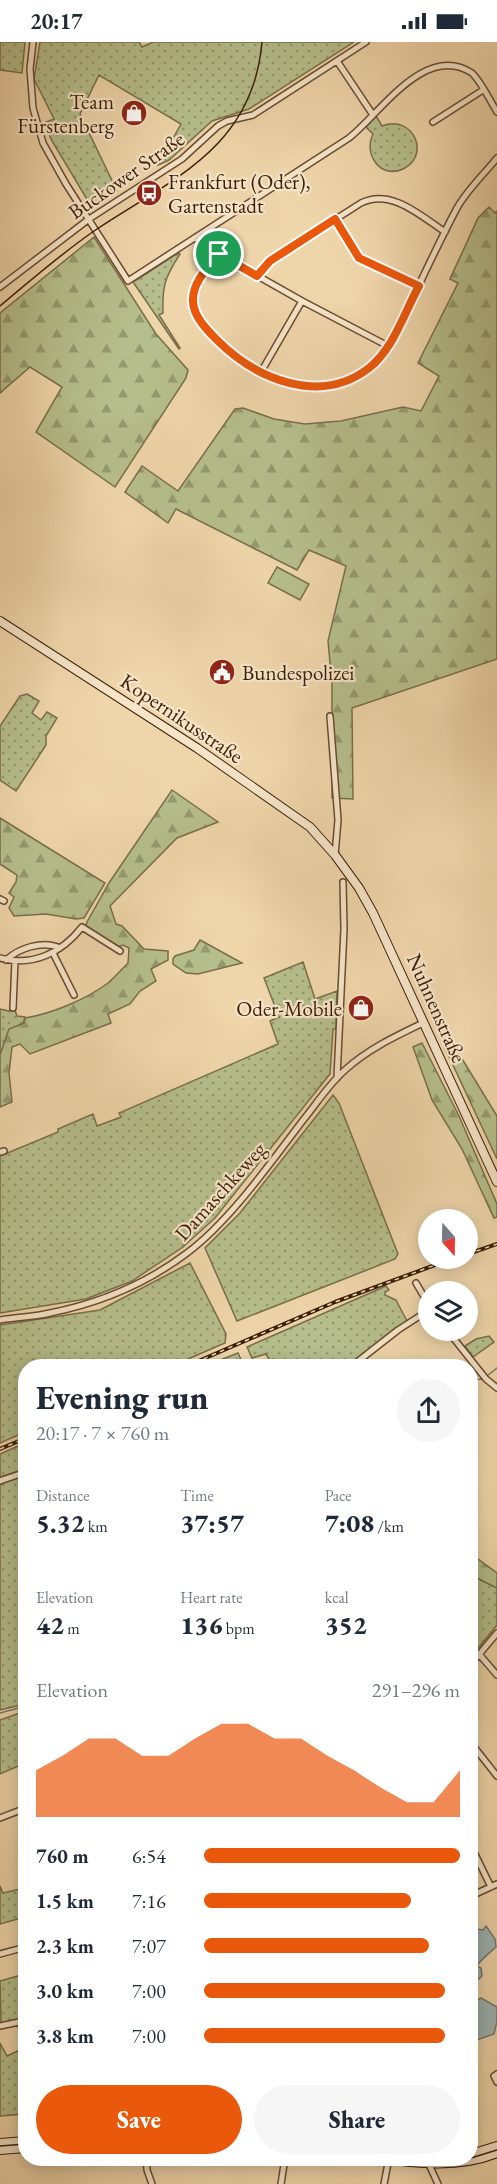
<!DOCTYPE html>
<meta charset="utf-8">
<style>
:root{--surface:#fff;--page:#f6f6f7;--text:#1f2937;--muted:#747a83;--accent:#ea580c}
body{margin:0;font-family:"EB Garamond",serif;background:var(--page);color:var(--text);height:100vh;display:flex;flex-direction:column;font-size:22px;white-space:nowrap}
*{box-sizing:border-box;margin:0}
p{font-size:20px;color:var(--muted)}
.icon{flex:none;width:33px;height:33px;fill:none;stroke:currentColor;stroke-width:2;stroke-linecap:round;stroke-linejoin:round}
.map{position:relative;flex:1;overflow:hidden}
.drawer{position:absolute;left:18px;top:1317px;width:460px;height:807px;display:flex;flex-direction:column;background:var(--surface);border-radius:24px;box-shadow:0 3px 15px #0003}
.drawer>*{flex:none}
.needle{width:39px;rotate:160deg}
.fabs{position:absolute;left:418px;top:1167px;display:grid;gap:12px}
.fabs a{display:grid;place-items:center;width:60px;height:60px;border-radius:50%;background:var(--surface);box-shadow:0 3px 15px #0003;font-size:30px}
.pin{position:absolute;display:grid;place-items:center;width:51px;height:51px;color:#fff;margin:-26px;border:3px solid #fff;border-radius:50%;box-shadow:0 2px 6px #0007}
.round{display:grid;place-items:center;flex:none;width:63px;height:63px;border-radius:32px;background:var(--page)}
.overview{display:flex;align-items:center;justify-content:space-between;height:102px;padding:0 18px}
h1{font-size:33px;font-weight:800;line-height:45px}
.stats{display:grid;grid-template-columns:repeat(3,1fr);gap:9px;height:102px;padding:6px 18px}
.stats div{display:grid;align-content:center}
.stats b{font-size:26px;font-weight:800}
.stats small{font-size:16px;font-weight:400}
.stats p{font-size:16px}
.chart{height:168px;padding:12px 18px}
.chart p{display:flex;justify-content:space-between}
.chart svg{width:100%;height:108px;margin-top:6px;fill:var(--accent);opacity:.7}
.primary-button{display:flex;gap:12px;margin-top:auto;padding:12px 18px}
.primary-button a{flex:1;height:69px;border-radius:36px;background:var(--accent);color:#fff;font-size:24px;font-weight:800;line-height:69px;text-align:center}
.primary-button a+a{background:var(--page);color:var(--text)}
ul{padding:0 18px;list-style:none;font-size:20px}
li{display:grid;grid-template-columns:96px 72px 1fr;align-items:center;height:45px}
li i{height:15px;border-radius:8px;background:var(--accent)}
.status{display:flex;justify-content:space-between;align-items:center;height:42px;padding:0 30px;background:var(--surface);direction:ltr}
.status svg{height:16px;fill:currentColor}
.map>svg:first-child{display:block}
.green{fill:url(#green-dots);stroke:#796e4a;stroke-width:1.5}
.forest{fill:url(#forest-firs);stroke:#796e4a;stroke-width:1.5}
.pitch{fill:#b5be8c;stroke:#796e4a;stroke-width:1.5}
.water{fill:#9fb6b5;stroke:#787a6f;stroke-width:1.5}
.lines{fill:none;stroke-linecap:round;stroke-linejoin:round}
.stream{stroke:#787a6f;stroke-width:1.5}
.street-casing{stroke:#6a4c30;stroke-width:8}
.secondary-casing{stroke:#3d1f07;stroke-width:10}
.street{stroke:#f5e4c8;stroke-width:5}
.secondary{stroke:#f5e4c8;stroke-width:8}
.tram{stroke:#3d1f07;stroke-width:1.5}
.rail-casing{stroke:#3d1f07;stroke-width:4}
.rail{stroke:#f5e4c8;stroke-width:1.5;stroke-dasharray:4.5;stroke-linecap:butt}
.route-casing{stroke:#fff;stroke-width:12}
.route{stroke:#ea580c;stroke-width:8}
.labels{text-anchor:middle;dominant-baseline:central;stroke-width:4.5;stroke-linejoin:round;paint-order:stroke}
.poi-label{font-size:21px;fill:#3d1f07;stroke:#f5e4c8;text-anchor:end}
.street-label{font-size:21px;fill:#3d1f07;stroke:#f5e4c8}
</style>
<div class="status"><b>20:17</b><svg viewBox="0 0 49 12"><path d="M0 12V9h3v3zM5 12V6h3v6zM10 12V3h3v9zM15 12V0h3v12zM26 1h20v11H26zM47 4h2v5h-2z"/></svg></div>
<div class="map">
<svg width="497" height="2142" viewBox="0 0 497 2142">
<defs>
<pattern id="green-dots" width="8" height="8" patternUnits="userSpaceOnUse" patternTransform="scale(1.5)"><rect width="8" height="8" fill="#b5be8c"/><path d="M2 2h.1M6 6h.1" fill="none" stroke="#949a70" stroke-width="1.8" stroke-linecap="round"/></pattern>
<pattern id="forest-firs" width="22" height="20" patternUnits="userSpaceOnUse" patternTransform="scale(1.5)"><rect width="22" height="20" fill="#b5be8c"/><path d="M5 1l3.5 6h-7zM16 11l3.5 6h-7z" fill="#949a70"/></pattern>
</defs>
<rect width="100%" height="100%" fill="#efd5aa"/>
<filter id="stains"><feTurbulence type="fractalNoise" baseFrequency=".00333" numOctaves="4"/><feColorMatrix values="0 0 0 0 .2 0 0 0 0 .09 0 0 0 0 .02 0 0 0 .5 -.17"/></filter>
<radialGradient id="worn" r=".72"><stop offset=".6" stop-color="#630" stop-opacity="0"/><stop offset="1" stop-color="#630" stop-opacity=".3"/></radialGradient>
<!-- green -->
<path class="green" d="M 0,0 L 25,0 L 22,31 L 0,28 Z
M 40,0 L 139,0 L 142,5 L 153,0 L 354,0 L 249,67 L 212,79 L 169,118 L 158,123 L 181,82 L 99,33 L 80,72 L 117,149 L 91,164 L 52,99 L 44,81 L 54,77 L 34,37 Z
M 376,74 L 382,84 C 414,72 431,114 403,127 C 380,138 363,111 373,92 L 366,85 Z
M 178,211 L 180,212 C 165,235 162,244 163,271 L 159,273 L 180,306 L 179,307 L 133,240 Z
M 27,652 L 39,659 L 32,671 L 41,678 L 47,670 L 57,676 L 46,694 L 46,703 L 16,749 L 0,738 L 0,684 L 20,654 Z
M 303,920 L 315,957 L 337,949 L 336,987 L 333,987 L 330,1032 L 215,1176 L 183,1205 L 132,1239 L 86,1257 L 0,1271 L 0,1114 L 58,1090 L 58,1087 L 93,1072 L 97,1084 L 121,1075 L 119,1071 L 278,1002 L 270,979 L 279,975 L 264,936 Z
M 0,967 L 9,969 L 15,968 L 17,974 L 25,975 C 23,989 4,997 0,1013 Z
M 333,1053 L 339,1061 L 398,1212 L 395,1217 L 237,1279 L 205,1206 L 240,1171 Z
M 190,1221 L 226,1292 L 225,1301 L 172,1324 L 26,1324 L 25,1390 L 0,1401 L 0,1283 L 100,1268 Z
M 386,1244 L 389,1248 L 385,1250 L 385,1253 L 396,1258 L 407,1279 L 347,1324 L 273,1324 L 266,1312 L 252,1316 L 247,1305 Z
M 489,1294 L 494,1300 L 473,1315 L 465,1304 L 476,1297 Z
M 238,1311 L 244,1324 L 205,1324 Z
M 25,1401 L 25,1427 L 0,1435 L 0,1412 Z
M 25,1433 L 25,1662 L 0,1668 L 0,1442 Z
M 471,1533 L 497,1546 L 497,1583 L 475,1610 L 471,1606 Z
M 25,1669 L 25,1721 L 0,1732 L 0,1678 Z
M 0,1844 L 3,1851 L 25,1846 L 25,1875 L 0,1882 Z
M 25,1932 L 25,1979 L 24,1976 L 1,1983 L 0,1939 Z
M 0,2001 L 7,2014 L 22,2007 L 25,2014 L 25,2072 L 0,2074 Z"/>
<!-- forest -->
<path class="forest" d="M 489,165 L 495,171 L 497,169 L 497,617 L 352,666 L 353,757 L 332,756 L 332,641 L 328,599 L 346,524 L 309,508 L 297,528 L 176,467 L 168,481 L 125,450 L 142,424 L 178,449 L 235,367 L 243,366 L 274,377 L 305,382 L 341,379 L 403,365 L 421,369 L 439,334 L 418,321 L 458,241 L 450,237 L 478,176 Z
M 94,195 L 156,292 L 188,328 L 186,336 L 115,445 L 36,390 L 62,345 L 30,325 L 0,351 L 0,271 Z
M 172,748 L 218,780 L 177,796 L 110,864 L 116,882 L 122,884 L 144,907 L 168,909 L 168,918 L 151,927 L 156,939 L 140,949 L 130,962 L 108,972 L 111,981 L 30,1012 L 20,1002 L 12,1005 L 9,1031 L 12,1060 L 0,1065 L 0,1013 L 9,987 L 24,981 L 25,976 C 51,972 87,957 108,941 C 115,935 122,927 128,921 L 129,906 L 123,903 L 118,905 L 86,884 L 87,880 L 109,841 Z
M 0,776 L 105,841 L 84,876 L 76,877 L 46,872 L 14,874 L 9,866 L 14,855 L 9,851 L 16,840 L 17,833 L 0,822 Z
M 200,898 L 242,921 L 198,932 L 186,931 L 173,922 L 173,917 L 175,914 L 194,908 Z
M 422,1001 L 459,1074 L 497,1162 L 497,1175 L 494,1176 L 462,1107 L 432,1058 L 413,1005 Z
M 453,1002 L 497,1074 L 497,1117 L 445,1006 Z
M 471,1512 L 497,1531 L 497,1546 L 471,1533 Z"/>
<!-- pitch -->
<path class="pitch" d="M 277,525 L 309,542 L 300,558 L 268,541 Z"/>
<!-- water -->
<path class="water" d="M 486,1884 L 495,1897 L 496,1905 C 490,1911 481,1917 477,1924 L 481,1926 L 482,1934 L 471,1944 L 471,1891 L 477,1887 L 483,1888 Z
M 481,1956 L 497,1965 L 497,1979 L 494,1992 L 471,2000 L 471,1960 Z"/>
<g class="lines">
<!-- stream -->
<path class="stream" d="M 488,1333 L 497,1326
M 471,1338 L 482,1337
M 0,1671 L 26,1664"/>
<defs>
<path id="street" d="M 33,0 L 30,27 L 33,66 L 43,101 L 66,142 L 128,239 L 349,96 C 380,72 425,0 472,31 C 482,41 489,57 497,70
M 337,19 L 373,73
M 433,80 L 483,48
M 335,178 L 359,215 L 419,244
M 195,196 L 203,203 L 302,259 L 388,304
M 219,212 C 208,225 193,241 193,259 C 193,274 206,287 216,297 C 253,334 314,363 363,330 C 388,314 399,285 411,260 C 426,228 441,196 457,166 C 467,148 484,132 497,116
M 257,234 L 270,219 L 361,161 C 391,146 421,174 445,190
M 0,245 L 89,177 L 182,117 L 218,84 L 227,79 L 253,73 L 366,0
M 261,330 L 302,259
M 330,674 L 338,778 L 335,813
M 0,857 L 4,859
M 53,911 L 74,953
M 0,916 C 32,925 62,911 82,885 L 120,909
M 6,918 C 19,906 43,898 60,906
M 13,966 L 15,919
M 337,1036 L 344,887 L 343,840
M 0,1110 L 4,1109
M 416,1241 L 429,1263
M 0,1278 C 16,1275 34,1275 50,1271 C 100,1261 146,1242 187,1211 C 230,1179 271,1120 304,1077 C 317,1061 329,1042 345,1028 C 368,1007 396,994 423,981
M 447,1288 L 486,1337 L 497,1346
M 352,1324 L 398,1288 L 429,1268
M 0,1439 L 26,1430
M 479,1612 L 497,1633
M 471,1622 L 497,1591
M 471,1701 L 497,1734
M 0,1776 L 26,1766
M 471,1804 L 491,1845
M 471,1854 L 497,1842
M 0,1912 L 26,1905
M 0,1984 L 19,1980 L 26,1991
M 497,2032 L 494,2034 L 497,2040
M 146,2116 L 147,2128 L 152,2142
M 426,2116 L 438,2142
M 281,2142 L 285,2116
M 384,2142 L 389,2116"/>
<path id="secondary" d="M 0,579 L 197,706 L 310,785 L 335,813 L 359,846 L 373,871 L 497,1140
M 0,2101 L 26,2099
M 0,2108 L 26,2106
M 471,2112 L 497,2104
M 379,2116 C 416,2122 461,2126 497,2111"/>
</defs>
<!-- street casing -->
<use href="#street" class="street-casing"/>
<!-- secondary casing -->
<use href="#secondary" class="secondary-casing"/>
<!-- street -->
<use href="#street" class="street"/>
<!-- secondary -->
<use href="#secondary" class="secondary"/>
<!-- tram -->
<path class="tram" d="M 0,264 C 31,238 63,210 97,187 C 174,136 253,105 262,0
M 0,2104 L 26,2102
M 400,2116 L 426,2119 L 462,2116
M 471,2116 L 497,2108"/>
<defs>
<path id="rail" d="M 468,1212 L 497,1202
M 187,1324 L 335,1260 L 454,1216
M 0,1407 L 26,1396"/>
</defs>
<!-- rail casing -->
<use href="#rail" class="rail-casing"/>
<!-- rail -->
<use href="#rail" class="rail"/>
</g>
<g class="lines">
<defs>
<path id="route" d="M 335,177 L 359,216 L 419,244 C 404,271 394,306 369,326 C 320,364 256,337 217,298 C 207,288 193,274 193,259 C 192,241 208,225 219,212 L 257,234 L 270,219 Z"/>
</defs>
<!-- route casing -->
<use href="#route" class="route-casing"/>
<!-- route -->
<use href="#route" class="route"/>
</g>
<!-- icons -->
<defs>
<symbol id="shop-disc" viewBox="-11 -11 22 22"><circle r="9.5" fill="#8f2418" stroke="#f5e4c8"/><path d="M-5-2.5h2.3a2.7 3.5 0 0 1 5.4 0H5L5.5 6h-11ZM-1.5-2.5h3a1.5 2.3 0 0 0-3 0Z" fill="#fff"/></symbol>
<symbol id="bus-disc" viewBox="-11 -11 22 22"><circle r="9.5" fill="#8f2418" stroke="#f5e4c8"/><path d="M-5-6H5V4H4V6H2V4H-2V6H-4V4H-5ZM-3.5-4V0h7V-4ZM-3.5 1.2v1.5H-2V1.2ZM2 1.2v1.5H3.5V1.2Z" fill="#fff"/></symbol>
<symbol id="civic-disc" viewBox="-11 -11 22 22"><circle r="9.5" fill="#8f2418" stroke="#f5e4c8"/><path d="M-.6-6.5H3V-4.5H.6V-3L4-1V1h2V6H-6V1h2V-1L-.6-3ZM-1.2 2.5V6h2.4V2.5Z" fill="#fff"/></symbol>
</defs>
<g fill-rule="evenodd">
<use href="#shop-disc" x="119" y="56" width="30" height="30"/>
<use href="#bus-disc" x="134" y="136" width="30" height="30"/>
<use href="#civic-disc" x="207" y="615" width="30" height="30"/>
<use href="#shop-disc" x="346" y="951" width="30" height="30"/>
</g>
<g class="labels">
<!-- poi labels -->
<g class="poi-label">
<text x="114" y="59">Team<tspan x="114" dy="24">Fürstenberg</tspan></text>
<text x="168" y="139" text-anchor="start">Frankfurt (Oder),<tspan x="168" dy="24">Gartenstadt</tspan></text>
<text x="242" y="630" text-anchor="start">Bundespolizei</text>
<text x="342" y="966">Oder-Mobile</text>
</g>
<!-- street labels -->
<g class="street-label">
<text transform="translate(126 133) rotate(-35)">Buckower Straße</text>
<text transform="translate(182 676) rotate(34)">Kopernikusstraße</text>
<text transform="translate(437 966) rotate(66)">Nuhnenstraße</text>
<text transform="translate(220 1149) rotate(-48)">Damaschkeweg</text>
</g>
</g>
<rect width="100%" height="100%" filter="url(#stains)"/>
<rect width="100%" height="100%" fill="url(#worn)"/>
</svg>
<div class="fabs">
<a><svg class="needle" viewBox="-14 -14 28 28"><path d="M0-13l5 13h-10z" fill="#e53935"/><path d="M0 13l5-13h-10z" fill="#747a83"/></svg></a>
<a><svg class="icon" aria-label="layers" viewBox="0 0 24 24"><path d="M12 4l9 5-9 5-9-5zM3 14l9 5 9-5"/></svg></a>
</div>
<div class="pin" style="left:219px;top:212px;background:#1e9e55"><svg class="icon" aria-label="arrive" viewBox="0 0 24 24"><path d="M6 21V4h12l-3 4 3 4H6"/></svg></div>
<section class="drawer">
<div class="overview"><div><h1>Evening run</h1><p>20:17 · 7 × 760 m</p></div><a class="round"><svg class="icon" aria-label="share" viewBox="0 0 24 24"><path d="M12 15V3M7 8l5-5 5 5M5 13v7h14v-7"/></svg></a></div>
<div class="stats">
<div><p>Distance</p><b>5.32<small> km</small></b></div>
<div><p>Time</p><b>37:57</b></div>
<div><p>Pace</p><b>7:08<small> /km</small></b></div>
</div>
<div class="stats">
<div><p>Elevation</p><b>42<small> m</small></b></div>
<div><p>Heart rate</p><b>136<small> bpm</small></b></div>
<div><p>kcal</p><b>352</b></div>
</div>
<div class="chart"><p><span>Elevation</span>291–296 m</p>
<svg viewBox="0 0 160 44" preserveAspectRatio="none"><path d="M0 44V25L10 19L20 12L30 12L40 19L50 19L60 12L70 6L80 6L90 12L100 12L110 19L120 25L130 32L140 38L150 38L160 25V44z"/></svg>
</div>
<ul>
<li><b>760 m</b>6:54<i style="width:100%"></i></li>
<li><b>1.5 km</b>7:16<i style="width:81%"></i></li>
<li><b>2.3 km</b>7:07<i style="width:88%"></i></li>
<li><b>3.0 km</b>7:00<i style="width:94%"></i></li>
<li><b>3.8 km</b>7:00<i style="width:94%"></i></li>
</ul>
<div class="primary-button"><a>Save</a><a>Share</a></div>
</section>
</div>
